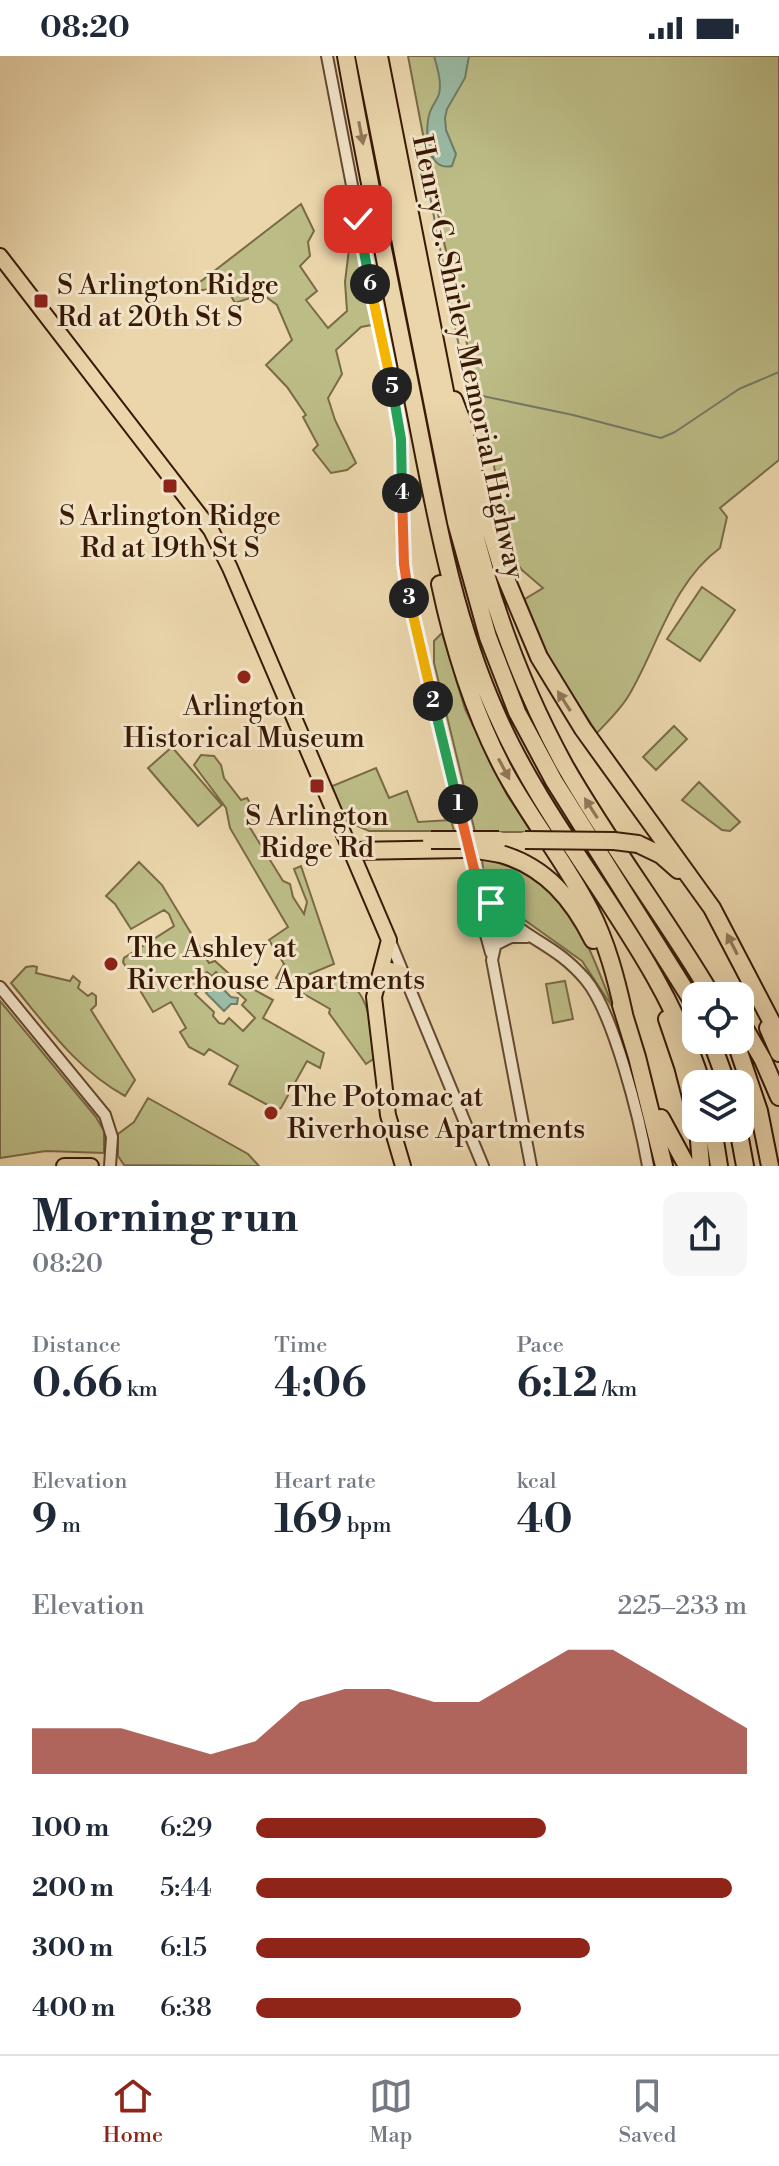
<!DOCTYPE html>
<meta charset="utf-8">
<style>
:root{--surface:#fff;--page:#f6f6f7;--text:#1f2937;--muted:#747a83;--line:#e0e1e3;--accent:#8f2418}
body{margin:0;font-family:"Libre Bodoni",serif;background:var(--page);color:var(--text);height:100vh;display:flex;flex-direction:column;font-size:30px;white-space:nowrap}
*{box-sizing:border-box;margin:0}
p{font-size:26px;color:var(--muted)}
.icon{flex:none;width:44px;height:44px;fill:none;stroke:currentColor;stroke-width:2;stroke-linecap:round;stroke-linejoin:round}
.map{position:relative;height:1110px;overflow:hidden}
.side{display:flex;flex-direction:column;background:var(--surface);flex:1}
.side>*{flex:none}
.fabs{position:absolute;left:682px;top:926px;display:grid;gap:16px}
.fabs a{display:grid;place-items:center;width:72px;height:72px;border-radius:16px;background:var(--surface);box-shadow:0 8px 32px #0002;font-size:40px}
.pin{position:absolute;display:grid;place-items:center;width:68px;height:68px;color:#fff;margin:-34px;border-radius:16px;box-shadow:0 4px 12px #0006}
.km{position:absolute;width:40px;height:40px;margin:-20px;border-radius:50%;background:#222;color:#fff;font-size:22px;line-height:40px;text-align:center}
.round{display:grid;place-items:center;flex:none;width:84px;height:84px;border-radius:16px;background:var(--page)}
.overview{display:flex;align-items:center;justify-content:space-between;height:136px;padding:0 32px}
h1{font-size:44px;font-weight:700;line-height:60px}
.metrics{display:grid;grid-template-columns:repeat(3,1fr);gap:12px;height:136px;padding:8px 32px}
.metrics div{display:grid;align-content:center}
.metrics b{font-size:40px;font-weight:700}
.metrics small{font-size:22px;font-weight:400}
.metrics p{font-size:22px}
.chart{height:224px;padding:16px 32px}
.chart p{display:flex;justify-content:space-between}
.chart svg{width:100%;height:144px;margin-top:8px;fill:var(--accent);opacity:.7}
ul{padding:0 32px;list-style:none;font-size:26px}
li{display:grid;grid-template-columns:128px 96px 1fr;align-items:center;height:60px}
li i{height:20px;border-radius:10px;background:var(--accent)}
.status{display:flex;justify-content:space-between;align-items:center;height:56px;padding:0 40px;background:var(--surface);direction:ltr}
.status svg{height:22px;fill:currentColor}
.menu{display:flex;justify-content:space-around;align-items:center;height:112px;border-top:2px solid var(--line);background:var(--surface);font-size:22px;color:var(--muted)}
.menu a{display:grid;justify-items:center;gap:4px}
.menu .selected{color:var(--accent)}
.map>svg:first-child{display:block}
.green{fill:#bcbc86;stroke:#7a6a46;stroke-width:2;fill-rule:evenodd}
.water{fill:#99baa4;stroke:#727a65;stroke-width:2}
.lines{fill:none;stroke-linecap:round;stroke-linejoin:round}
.stream{stroke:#727a65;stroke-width:2}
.minor-casing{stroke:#654830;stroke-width:14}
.major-casing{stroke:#381906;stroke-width:18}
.highway-casing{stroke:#381906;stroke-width:20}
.minor{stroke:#f2e4c9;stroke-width:10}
.major{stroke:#ebd6ac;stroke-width:14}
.highway{stroke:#ebd6ac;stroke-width:16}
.highway-bridge-casing{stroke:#381906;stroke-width:20;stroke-linecap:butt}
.highway-bridge{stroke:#ebd6ac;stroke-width:16}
.oneway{fill:#927859}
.split-1-casing{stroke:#fff;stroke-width:16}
.split-2-casing{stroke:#fff;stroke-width:16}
.split-3-casing{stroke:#fff;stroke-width:16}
.split-4-casing{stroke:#fff;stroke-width:16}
.split-5-casing{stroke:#fff;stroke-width:16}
.split-6-casing{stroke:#fff;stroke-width:16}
.split-7-casing{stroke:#fff;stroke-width:16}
.split-1{stroke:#f0652b;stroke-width:10}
.split-2{stroke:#22a559;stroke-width:10}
.split-3{stroke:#f5b400;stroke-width:10}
.split-4{stroke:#f0652b;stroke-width:10}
.split-5{stroke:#22a559;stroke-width:10}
.split-6{stroke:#f5b400;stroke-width:10}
.split-7{stroke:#22a559;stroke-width:10}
.poi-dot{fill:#8f2418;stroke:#f2e4c9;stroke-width:3}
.labels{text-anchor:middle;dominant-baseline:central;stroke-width:6;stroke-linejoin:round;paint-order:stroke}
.poi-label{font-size:28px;fill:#381906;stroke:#f2e4c9;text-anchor:start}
.street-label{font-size:28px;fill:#381906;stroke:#f2e4c9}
</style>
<div class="status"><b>08:20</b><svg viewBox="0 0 49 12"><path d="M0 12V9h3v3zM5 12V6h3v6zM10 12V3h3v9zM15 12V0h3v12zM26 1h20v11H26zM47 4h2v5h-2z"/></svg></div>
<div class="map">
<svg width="779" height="1110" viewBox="0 0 779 1110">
<rect width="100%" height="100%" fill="#ebd6ac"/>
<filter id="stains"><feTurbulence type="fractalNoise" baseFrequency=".0025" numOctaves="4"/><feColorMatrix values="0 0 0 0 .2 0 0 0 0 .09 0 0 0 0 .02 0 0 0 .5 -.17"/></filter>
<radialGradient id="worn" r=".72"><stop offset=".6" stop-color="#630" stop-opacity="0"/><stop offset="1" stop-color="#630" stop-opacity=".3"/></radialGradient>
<!-- green -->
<path class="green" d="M 408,0 L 779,0 L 779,404 L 720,452 L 727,461 L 720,492 C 672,527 658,590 629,639 C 621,653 608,665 597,677 L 540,589 L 520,546 L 543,532 L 522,514 L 507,494 L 493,403 L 441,173 Z
M 301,148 L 314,175 L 308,186 L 310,200 L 300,210 L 317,235 L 306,244 L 328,272 L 347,255 L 345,226 L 349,193 L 357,191 L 372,269 L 361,271 L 336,294 L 342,318 L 328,342 L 335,364 L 356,407 L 347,414 L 331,417 L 313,394 L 318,389 L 303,361 L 306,359 L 287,331 L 266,309 L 292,284 L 277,249 L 262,238 L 235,247 L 226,231 L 187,236 Z
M 702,531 L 735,554 L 700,605 L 667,583 Z
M 442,577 L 465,653 L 507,739 L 533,776 L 475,776 L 434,607 L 434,585 Z
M 674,670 L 687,683 L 656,714 L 643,701 Z
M 172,691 L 222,749 L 198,770 L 148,712 Z
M 201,699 L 214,700 L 221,709 L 224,722 L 241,744 L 247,742 L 260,763 L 249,770 L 283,825 L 290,828 L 293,841 L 304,858 L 307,846 L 294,813 L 301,810 L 334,908 L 305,920 L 309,926 C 369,912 369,957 375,1002 L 366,1008 L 329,957 L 330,953 L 276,922 L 284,908 L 269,884 L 288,871 L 230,772 L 226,752 L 194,709 Z
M 376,712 L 389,742 L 407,735 L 418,766 L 451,764 L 454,775 L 369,775 L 346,765 L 330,731 Z
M 699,726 L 740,766 L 730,775 L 722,774 L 682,744 Z
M 482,803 C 500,807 518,812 534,821 C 574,843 598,912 613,952 L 582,905 L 512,855 L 494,833 L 483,813 Z
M 139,806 L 162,829 L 209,907 L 215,905 L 248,935 L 253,933 L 273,944 L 263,962 L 324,997 L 320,1012 L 307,1005 L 281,1052 L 277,1054 L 229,1028 L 238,1010 L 209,993 L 204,999 L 189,991 L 180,976 L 186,972 L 171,946 L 153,956 L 123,906 L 124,902 L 174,870 L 169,858 L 164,854 L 131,873 L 115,848 L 106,840 ZM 207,916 L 212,920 L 216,916 L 246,944 L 242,949 L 255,962 L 243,975 L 229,962 L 224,968 L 219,967 L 213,960 L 214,956 L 195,938 L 200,933 L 195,928 Z
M 33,910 L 37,911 L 36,917 L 70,925 L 73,920 L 80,926 L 78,932 L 88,940 L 92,937 L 96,940 L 96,949 L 91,954 L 135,1024 L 125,1040 C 76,1013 46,969 11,927 L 26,911 Z
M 565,925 L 573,963 L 553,967 L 546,928 Z
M 0,945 L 96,1061 L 104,1075 L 104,1097 L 46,1095 L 0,1102 Z
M 148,1042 L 248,1098 L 259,1110 L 124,1109 L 118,1100 L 118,1078 L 134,1066 Z"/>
<!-- water -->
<path class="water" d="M 434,0 L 469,0 L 465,22 L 447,53 L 445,62 L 446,74 L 456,98 L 452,110 C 426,116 424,73 430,56 C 432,50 437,44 439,38 C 442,26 437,11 434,0 Z
M 216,926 L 231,941 L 238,942 L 237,948 L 231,948 L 224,955 L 206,937 Z"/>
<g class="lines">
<!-- stream -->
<path class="stream" d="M 433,101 L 424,109 L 468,337 L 573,359 L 661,382 L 675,376 L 739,333 L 779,316"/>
<defs>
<path id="minor" d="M 327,0 L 401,383 L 403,495 L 408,538 L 474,813 C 501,883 545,875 586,924 C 614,958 640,1064 648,1110
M 475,823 L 476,843 L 491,897
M 507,865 L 497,882 L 492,904 L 531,1110
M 390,885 L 483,1110
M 495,889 L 511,881 L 527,881
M 0,931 L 105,1059 L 112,1081 L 110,1110"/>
<path id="major" d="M 0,200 L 211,474 L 230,512 L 389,884 L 374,941 L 388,1059 L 403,1110
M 379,924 L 391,914 L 399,916 L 405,922
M 64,1110 L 91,1110"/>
<path id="highway" d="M 346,0 C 366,113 390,226 412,338 C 434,448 451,557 497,659 C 554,789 660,891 702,1028
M 364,0 L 456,466 L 488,581 L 517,656 L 554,725 L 696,951
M 379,0 L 464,432 C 485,529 517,623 565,710 C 610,789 666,862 712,940
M 454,344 L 462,365 L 477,430 L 502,513 L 539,601 L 583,673 L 712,852 L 779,980
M 440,528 C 454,594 474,659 506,718 C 532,765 566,807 590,854 C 607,887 616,922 624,958
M 638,788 L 661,799 L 678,814
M 351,795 L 466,793
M 501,798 C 546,811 573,844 593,884
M 621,949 L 637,1001 L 664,1110
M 667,963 L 683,1010 L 696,1060
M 740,964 L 763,1004 L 779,1041
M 768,972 L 779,997
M 711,984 L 727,1028
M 735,984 L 759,1055 L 770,1110
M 661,1062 L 687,1110
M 698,1072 L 701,1110
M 713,1072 L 719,1110
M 738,1072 L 745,1110"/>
</defs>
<!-- minor casing -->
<use href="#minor" class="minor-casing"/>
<!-- major casing -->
<use href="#major" class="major-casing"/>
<!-- highway casing -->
<use href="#highway" class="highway-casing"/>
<!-- minor -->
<use href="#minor" class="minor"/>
<!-- major -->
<use href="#major" class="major"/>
<!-- highway -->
<use href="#highway" class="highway"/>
<defs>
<path id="highway-bridge" d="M 431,784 L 499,784
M 525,784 L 614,785 L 638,788
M 471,793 L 501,798"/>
</defs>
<!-- highway-bridge casing -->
<use href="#highway-bridge" class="highway-bridge-casing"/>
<!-- highway-bridge -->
<use href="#highway-bridge" class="highway-bridge"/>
</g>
<!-- one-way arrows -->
<defs><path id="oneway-solid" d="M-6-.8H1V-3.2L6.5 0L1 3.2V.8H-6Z" transform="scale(2)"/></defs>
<g class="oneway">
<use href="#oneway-solid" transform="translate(361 77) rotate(79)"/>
<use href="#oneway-solid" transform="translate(564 645) rotate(-123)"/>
<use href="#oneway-solid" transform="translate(504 713) rotate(62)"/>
<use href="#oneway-solid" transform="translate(591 752) rotate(-123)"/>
<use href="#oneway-solid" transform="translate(732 888) rotate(-117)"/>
</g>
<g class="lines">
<defs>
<path id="split-1" d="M 458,748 L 474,813 L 491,847"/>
<path id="split-2" d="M 433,645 L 458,748"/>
<path id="split-3" d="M 409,542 L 433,645"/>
<path id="split-4" d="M 402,437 L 404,508 L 409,542"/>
<path id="split-5" d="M 392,331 L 401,383 L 402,437"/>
<path id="split-6" d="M 370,228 L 392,331"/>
<path id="split-7" d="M 358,163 L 370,228"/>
</defs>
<!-- split-1 casing -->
<use href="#split-1" class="split-1-casing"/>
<!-- split-2 casing -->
<use href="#split-2" class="split-2-casing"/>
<!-- split-3 casing -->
<use href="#split-3" class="split-3-casing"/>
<!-- split-4 casing -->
<use href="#split-4" class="split-4-casing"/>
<!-- split-5 casing -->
<use href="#split-5" class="split-5-casing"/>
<!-- split-6 casing -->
<use href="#split-6" class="split-6-casing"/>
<!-- split-7 casing -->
<use href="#split-7" class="split-7-casing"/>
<!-- split-1 -->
<use href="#split-1" class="split-1"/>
<!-- split-2 -->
<use href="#split-2" class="split-2"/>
<!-- split-3 -->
<use href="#split-3" class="split-3"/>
<!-- split-4 -->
<use href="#split-4" class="split-4"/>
<!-- split-5 -->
<use href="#split-5" class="split-5"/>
<!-- split-6 -->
<use href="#split-6" class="split-6"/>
<!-- split-7 -->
<use href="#split-7" class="split-7"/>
</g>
<!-- markers -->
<g class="poi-dot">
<rect x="33" y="237" width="16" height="16" rx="4"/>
<rect x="162" y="422" width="16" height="16" rx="4"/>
<circle cx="244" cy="621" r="8"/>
<rect x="309" y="722" width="16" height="16" rx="4"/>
<circle cx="111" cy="908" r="8"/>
<circle cx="271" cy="1057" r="8"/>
</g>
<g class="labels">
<!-- poi labels -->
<g class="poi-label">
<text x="57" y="229">S Arlington Ridge<tspan x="57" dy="32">Rd at 20th St S</tspan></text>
<text x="170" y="460" text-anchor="middle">S Arlington Ridge<tspan x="170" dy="32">Rd at 19th St S</tspan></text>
<text x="244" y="650" text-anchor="middle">Arlington<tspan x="244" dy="32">Historical Museum</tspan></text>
<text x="317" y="760" text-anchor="middle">S Arlington<tspan x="317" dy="32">Ridge Rd</tspan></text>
<text x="127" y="892">The Ashley at<tspan x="127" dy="32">Riverhouse Apartments</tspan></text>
<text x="287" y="1041">The Potomac at<tspan x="287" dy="32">Riverhouse Apartments</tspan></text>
</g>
<!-- street labels -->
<g class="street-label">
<text transform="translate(468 301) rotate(78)">Henry G. Shirley Memorial Highway</text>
</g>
</g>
<rect width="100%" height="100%" filter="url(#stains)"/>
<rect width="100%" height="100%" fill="url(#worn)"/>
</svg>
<div class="fabs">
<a><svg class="icon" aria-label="locate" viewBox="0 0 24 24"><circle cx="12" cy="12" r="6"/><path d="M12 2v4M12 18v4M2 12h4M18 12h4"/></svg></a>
<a><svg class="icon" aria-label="layers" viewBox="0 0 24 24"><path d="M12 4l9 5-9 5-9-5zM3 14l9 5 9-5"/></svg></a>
</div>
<div class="pin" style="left:491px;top:847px;background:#1e9e55"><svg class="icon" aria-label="arrive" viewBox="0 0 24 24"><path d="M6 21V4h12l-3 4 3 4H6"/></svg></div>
<div class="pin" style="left:358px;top:163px;background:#d93025"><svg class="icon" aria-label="check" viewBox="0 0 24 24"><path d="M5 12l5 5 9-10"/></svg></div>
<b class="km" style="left:458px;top:748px">1</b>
<b class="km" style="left:433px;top:645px">2</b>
<b class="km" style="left:409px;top:542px">3</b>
<b class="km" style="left:402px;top:437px">4</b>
<b class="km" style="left:392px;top:331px">5</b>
<b class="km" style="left:370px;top:228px">6</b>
</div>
<section class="side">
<div class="overview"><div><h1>Morning run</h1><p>08:20</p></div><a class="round"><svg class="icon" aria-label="share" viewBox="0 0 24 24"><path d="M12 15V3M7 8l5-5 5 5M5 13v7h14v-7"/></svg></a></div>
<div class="metrics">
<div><p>Distance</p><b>0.66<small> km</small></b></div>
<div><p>Time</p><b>4:06</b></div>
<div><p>Pace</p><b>6:12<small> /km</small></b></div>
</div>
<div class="metrics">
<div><p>Elevation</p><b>9<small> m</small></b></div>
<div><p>Heart rate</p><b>169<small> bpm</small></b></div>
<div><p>kcal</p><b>40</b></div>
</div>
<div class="chart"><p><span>Elevation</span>225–233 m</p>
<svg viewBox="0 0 160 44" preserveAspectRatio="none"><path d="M0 44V30L10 30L20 30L30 34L40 38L50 34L60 22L70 18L80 18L90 22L100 22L110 14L120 6L130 6L140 14L150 22L160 30V44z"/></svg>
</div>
<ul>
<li><b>100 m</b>6:29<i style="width:59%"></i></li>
<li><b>200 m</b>5:44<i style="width:97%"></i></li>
<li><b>300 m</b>6:15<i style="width:68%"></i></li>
<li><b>400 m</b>6:38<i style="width:54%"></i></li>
</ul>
</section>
<nav class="menu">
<a class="selected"><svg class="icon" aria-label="home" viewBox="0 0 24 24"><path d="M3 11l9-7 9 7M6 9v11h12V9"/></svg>Home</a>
<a><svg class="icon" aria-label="map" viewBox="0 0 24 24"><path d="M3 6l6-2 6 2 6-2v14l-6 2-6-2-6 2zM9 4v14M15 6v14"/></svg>Map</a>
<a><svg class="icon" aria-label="saved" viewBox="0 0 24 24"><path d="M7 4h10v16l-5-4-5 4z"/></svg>Saved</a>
</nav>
